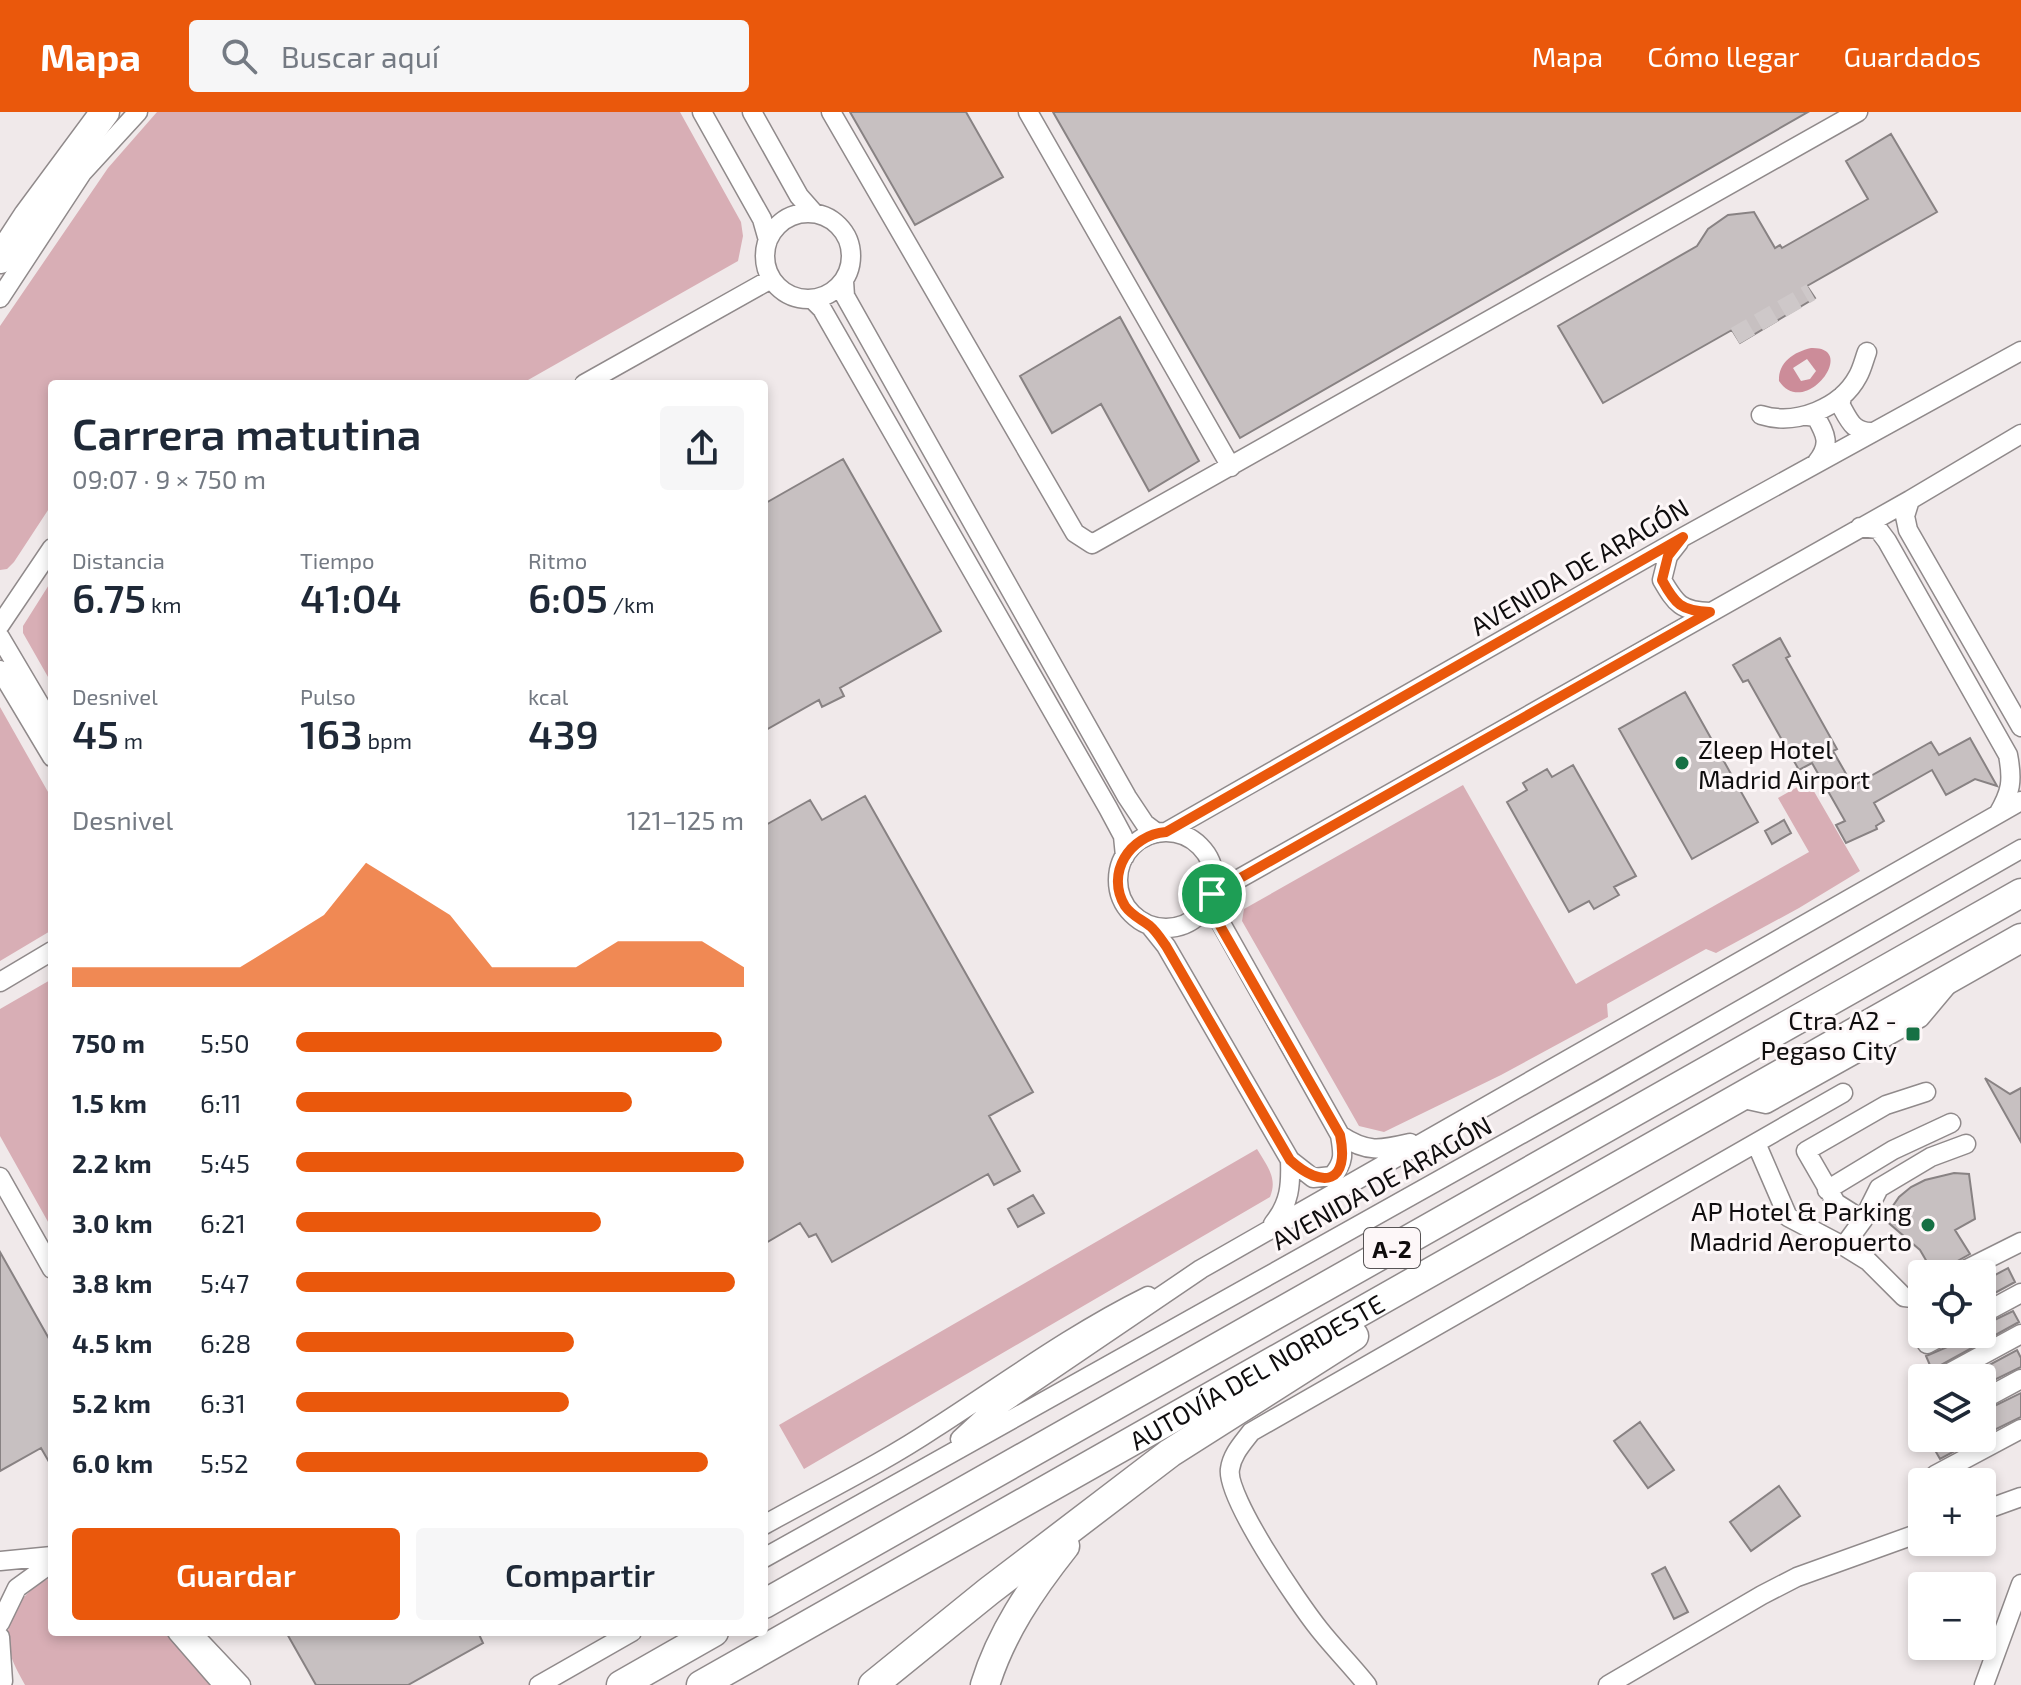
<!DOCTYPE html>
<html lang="es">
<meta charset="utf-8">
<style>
:root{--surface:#fff;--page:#f6f6f7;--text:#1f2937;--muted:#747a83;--accent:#ea580c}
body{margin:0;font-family:"Exo 2",sans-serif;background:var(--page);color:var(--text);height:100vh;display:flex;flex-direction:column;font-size:30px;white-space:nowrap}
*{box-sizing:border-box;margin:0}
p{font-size:26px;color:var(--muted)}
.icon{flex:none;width:44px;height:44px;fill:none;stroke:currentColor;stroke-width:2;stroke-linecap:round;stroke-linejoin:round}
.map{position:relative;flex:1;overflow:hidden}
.panel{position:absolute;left:48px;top:268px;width:720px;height:1256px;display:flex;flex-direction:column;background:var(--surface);border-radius:8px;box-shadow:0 4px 12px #0003}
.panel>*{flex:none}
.buttons{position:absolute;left:1908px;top:1148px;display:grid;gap:16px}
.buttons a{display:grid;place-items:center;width:88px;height:88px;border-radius:8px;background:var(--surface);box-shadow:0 4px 12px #0003;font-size:40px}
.pin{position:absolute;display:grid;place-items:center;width:68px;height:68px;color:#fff;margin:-34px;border:4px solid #fff;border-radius:50%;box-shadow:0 2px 8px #0007}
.round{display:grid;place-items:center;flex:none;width:84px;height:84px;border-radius:8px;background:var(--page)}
.overview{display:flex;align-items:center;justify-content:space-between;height:136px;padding:0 24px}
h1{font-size:44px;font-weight:600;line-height:60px}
.figures{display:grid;grid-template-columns:repeat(3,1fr);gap:12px;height:136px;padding:8px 24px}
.figures div{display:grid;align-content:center}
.figures b{font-size:40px;font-weight:600}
.figures small{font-size:22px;font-weight:400}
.figures p{font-size:22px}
.chart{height:224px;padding:16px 24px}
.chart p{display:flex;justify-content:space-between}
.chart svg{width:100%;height:144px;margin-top:8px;fill:var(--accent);opacity:.7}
.cta{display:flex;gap:16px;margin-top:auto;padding:16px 24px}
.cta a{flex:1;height:92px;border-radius:8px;background:var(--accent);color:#fff;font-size:32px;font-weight:600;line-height:92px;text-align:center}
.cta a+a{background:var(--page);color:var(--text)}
ul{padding:0 24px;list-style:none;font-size:26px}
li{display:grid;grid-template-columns:128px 96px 1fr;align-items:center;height:60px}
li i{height:20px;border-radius:10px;background:var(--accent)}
header{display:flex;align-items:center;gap:48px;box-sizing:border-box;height:112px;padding:0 40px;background:var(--accent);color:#fff}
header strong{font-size:38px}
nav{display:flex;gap:44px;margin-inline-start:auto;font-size:28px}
.search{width:560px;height:72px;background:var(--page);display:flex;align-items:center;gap:20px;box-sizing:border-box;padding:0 28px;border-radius:8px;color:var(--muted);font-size:30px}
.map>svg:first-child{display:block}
.green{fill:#d8aeb5}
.water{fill:#cc8c99;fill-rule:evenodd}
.building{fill:#c7c0c1;stroke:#888283;stroke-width:2}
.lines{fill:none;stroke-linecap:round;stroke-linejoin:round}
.minor-tunnel{stroke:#cec8c9;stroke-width:18;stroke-dasharray:18 9;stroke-linecap:butt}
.minor-casing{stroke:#908a8b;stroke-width:21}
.highway-casing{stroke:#908a8b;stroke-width:31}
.minor{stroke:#fff;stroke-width:18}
.highway{stroke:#fff;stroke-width:28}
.route-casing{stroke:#fff;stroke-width:16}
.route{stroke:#ea580c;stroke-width:10}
.poi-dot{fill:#167044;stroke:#fdf7f8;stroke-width:3}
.labels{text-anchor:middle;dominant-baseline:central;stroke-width:6;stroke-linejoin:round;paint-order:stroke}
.shield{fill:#fdf7f8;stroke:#565354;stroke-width:2}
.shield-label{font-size:24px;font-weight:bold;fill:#0f0d0e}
.street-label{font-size:26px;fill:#0f0d0e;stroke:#fdf7f8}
.poi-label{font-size:26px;fill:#0f0d0e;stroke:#fdf7f8;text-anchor:end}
</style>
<header>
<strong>Mapa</strong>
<div class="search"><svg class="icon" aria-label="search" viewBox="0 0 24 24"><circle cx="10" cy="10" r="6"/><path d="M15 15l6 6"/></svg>Buscar aquí</div>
<nav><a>Mapa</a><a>Cómo llegar</a><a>Guardados</a></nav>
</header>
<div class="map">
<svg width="2021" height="1573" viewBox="0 0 2021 1573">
<rect width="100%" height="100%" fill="#f0e9ea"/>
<!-- green -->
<path class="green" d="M 157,0 L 680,0 L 741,110 L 743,124 L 738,149 L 521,272 L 52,272 L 52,392 L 14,450 L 7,457 L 0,458 L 0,214 L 108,56 Z
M 52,468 L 52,572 L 23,521 L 23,514 Z
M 0,595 L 52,687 L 52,818 L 0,849 Z
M 1808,669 L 1860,759 L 1799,796 L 1716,841 L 1706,837 L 1607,892 L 1608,905 L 1501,963 L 1384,1020 L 1359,1014 L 1242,809 L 1244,797 L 1463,673 L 1576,872 L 1809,740 L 1778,686 Z
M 52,867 L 52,1117 L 0,1024 L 0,897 Z
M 1257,1037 C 1267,1054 1278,1066 1270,1085 L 804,1357 L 779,1313 Z
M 52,1465 L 52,1520 L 165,1520 L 213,1573 L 25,1573 C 19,1562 12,1550 9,1537 C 2,1506 24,1477 52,1465 Z"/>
<!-- water -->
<path class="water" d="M 1811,236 C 1860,234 1805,308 1779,269 C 1778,250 1794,240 1811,236 ZM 1807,247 L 1816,259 L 1810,267 L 1801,269 L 1793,256 Z"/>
<!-- building -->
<path class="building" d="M 850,0 L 966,0 L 1003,65 L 915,113 Z
M 1053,0 L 1808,0 L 1240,326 Z
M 1891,22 L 1937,100 L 1807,174 L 1815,186 L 1740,231 L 1732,218 L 1603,291 L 1558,214 L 1697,134 L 1708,117 L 1728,103 L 1754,100 L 1775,136 L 1780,133 L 1782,136 L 1868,87 L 1846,49 Z
M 1120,205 L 1199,349 L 1149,379 L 1101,292 L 1052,321 L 1020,264 Z
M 843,347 L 941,519 L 840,576 L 844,584 L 822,595 L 819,588 L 764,619 L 764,392 Z
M 1780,526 L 1790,544 L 1786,546 L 1837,637 L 1833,639 L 1853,674 L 1931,630 L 1939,643 L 1970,626 L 1997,674 L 1975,667 L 1946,683 L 1932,658 L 1874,691 L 1884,709 L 1876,714 L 1877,717 L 1846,731 L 1836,713 L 1845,709 L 1812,651 L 1799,658 L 1748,568 L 1743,570 L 1733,553 Z
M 1685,580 L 1758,710 L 1692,747 L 1619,617 Z
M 1573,653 L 1636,764 L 1614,775 L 1619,783 L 1594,797 L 1589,789 L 1569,800 L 1507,690 L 1527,678 L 1523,671 L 1547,657 L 1552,665 Z
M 865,684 L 1033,980 L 989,1004 L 1020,1059 L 994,1073 L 988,1062 L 832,1150 L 816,1122 L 809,1125 L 800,1111 L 764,1132 L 764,714 L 810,688 L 822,708 Z
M 1784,708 L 1791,721 L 1772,732 L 1765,719 Z
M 1985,966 L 2010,982 L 2021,976 L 2021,1030 Z
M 1954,1061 L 1969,1062 L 1975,1107 L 1955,1118 L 1970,1142 L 1934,1162 L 1920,1138 L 1884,1107 L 1899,1085 L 1911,1075 L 1925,1068 Z
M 1033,1083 L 1044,1101 L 1018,1115 L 1008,1097 Z
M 0,1140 L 52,1232 L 52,1355 L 41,1336 L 0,1359 Z
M 2008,1156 L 2015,1170 L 1982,1188 L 1982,1170 Z
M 2013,1199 L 2019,1210 L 1932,1258 L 1926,1244 L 1952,1233 L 1958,1222 L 1982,1222 L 1982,1214 Z
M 2017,1238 L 2021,1246 L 2021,1255 L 1982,1274 L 1982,1266 L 1965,1266 Z
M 2021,1281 L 2021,1305 L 1982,1324 L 1982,1300 Z
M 1640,1310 L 1674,1358 L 1648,1376 L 1614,1329 Z
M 1928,1326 L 1979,1326 L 1940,1347 Z
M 1779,1374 L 1800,1404 L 1751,1439 L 1730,1410 Z
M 1665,1455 L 1688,1500 L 1674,1507 L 1652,1462 Z
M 286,1520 L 478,1520 L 483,1531 L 408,1573 L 316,1573 Z"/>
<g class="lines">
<!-- minor-tunnel -->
<path class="minor-tunnel" d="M 1735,224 L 1811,180"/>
<defs>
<path id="minor" d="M 702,0 L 762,107 L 768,128
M 752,0 L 799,84 L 814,101
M 831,0 L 1075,421 L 1092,432 L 1858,0
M 1028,0 L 1231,355
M765 144a43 43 0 1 1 86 0a43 43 0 1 1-86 0Z
M 844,169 L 845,184 L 1127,685 L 1145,712 L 1157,721
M 0,186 L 82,61 L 138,0
M 812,187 L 822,197 L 1108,696 L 1123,724 L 1125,744
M 584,272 L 771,167
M 1843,283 L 1840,292 C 1849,308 1853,321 1873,320
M 1761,303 C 1796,314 1841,296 1858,264 C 1862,257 1864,248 1867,240
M 1808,304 L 1816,305 C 1826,323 1831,332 1817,350
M 1910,388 L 1905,404 L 1908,418 L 2021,615
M 1860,415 L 1878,417 L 1887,429 L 2008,643 C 2013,669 2011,680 1998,702
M 1679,430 L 1668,444 L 1662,468 C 1676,492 1681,499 1710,500
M 0,513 L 52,436
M 0,525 L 52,613
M 0,558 L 52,645
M 1166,720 L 1683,425 L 2021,239
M1118 768a48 48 0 1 1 96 0a48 48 0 1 1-96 0Z
M 1212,782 L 1910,388 L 2021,322
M 1150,814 L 1166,834 L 1290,1048 L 1313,1066 L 1332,1064 C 1345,1050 1343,1041 1340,1023 L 1209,790
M 0,870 L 52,839
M 1739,986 L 1766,992 L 1920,906 L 1946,875
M 1340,1023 C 1367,1041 1380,1038 1410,1031
M 1756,1031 L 1788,1105 L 1847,1136 L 1849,1127 L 1863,1108 L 1879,1076 L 1931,1045 L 1966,1032
M 0,1065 L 52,1157
M 1827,1078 L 1893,1038 L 1951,1011
M 1863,1108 L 1836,1091 L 1806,1039 L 1886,993 L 1926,980
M 1273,1112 C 1290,1091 1291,1073 1290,1048
M 1847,1136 L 1868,1149 L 1904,1185 L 1913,1186 L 1922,1181
M 1957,1162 L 2021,1130
M 1982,1202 L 2021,1181
M 1927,1232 L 1946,1222
M 1940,1266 L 2021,1222
M 1982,1288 L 2021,1267
M 960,1327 L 986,1303 L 1201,1157 L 2021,689
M 1935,1363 L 2021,1317
M 1982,1399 L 2021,1385
M 764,1413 C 821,1381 881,1352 935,1316 C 1005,1271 1073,1221 1148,1184
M 764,1446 L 1602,977 L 2021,737
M 0,1449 L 52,1444
M 0,1511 L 17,1476 L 46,1455 L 52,1455
M 177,1520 L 223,1573
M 191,1520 L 241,1573
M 0,1525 L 3,1569
M 539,1573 L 632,1520
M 1367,1573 C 1352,1554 1334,1536 1319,1517 C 1299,1492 1225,1384 1230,1357 C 1232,1342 1243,1331 1251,1320 L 1843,981
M 1608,1573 L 1762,1483 L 1797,1465 L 1922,1420
M 1984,1573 L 2021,1472"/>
<g id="highway">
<path d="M 0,147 L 28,104 L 105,0"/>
<path d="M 764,1492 L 2021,781"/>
<path d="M 621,1573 L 714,1520"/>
<path id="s1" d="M 701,1573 L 2021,826"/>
<path d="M 873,1573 L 989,1479 L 1170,1341 L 1354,1224"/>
<path d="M 985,1573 C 1001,1521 1031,1477 1065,1434"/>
</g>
</defs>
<!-- minor casing -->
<use href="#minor" class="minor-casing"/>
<!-- highway casing -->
<use href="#highway" class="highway-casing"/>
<!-- minor -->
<use href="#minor" class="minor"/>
<!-- highway -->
<use href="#highway" class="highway"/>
</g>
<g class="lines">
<defs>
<path id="route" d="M 1683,425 L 1668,444 L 1662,468 C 1675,492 1681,499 1710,500 L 1212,782 L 1209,790 L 1215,805 L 1340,1023 C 1350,1071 1323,1078 1290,1048 L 1166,834 C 1161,827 1156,819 1150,814 C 1141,807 1132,804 1125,794 C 1105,761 1130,723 1166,720 Z"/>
</defs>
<!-- route casing -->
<use href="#route" class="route-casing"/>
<!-- route -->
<use href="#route" class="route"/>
</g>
<!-- markers -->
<g class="poi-dot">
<circle cx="1682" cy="651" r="8"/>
<rect x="1905" y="914" width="16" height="16" rx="4"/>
<circle cx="1928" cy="1113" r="8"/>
</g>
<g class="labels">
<!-- shield labels -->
<rect class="shield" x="1364" y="1116" width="56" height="40" rx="6"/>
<g class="shield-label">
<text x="1392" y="1136">A-2</text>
</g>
<!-- street labels -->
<g class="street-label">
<text transform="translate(1579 454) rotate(-30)">AVENIDA DE ARAGÓN</text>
<text transform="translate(1381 1070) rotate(-29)">AVENIDA DE ARAGÓN</text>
<text stroke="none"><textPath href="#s1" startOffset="638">AUTOVÍA DEL NORDESTE</textPath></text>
</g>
<!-- poi labels -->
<g class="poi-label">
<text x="1698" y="636" text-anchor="start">Zleep Hotel<tspan x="1698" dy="30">Madrid Airport</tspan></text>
<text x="1897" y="907">Ctra. A2 -<tspan x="1897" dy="30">Pegaso City</tspan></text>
<text x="1912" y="1098">AP Hotel &amp; Parking<tspan x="1912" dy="30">Madrid Aeropuerto</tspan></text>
</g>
</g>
</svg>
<div class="buttons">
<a><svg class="icon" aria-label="locate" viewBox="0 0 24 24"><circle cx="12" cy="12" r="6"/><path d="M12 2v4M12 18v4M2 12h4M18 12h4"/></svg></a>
<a><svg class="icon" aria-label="layers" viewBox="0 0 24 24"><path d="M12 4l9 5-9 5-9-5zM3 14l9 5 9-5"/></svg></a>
<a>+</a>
<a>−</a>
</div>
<div class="pin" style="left:1212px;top:782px;background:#1e9e55"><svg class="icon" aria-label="arrive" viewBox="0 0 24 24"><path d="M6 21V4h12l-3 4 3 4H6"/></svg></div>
<section class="panel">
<div class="overview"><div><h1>Carrera matutina</h1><p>09:07 · 9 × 750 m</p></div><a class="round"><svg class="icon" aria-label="share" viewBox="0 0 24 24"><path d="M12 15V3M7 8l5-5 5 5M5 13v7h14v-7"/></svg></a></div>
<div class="figures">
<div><p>Distancia</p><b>6.75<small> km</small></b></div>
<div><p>Tiempo</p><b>41:04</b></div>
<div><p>Ritmo</p><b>6:05<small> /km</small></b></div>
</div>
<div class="figures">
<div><p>Desnivel</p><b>45<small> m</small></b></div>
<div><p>Pulso</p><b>163<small> bpm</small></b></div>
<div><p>kcal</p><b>439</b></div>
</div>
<div class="chart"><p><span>Desnivel</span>121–125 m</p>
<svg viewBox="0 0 160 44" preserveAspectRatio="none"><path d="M0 44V38L10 38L20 38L30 38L40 38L50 30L60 22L70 6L80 14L90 22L100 38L110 38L120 38L130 30L140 30L150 30L160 38V44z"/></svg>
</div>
<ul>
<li><b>750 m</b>5:50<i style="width:95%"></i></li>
<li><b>1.5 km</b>6:11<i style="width:75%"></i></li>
<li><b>2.2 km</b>5:45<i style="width:100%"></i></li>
<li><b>3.0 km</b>6:21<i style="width:68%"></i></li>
<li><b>3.8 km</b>5:47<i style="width:98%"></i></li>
<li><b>4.5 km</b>6:28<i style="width:62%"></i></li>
<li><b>5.2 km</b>6:31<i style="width:61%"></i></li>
<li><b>6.0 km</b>5:52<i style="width:92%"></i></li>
</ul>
<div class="cta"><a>Guardar</a><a>Compartir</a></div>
</section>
</div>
